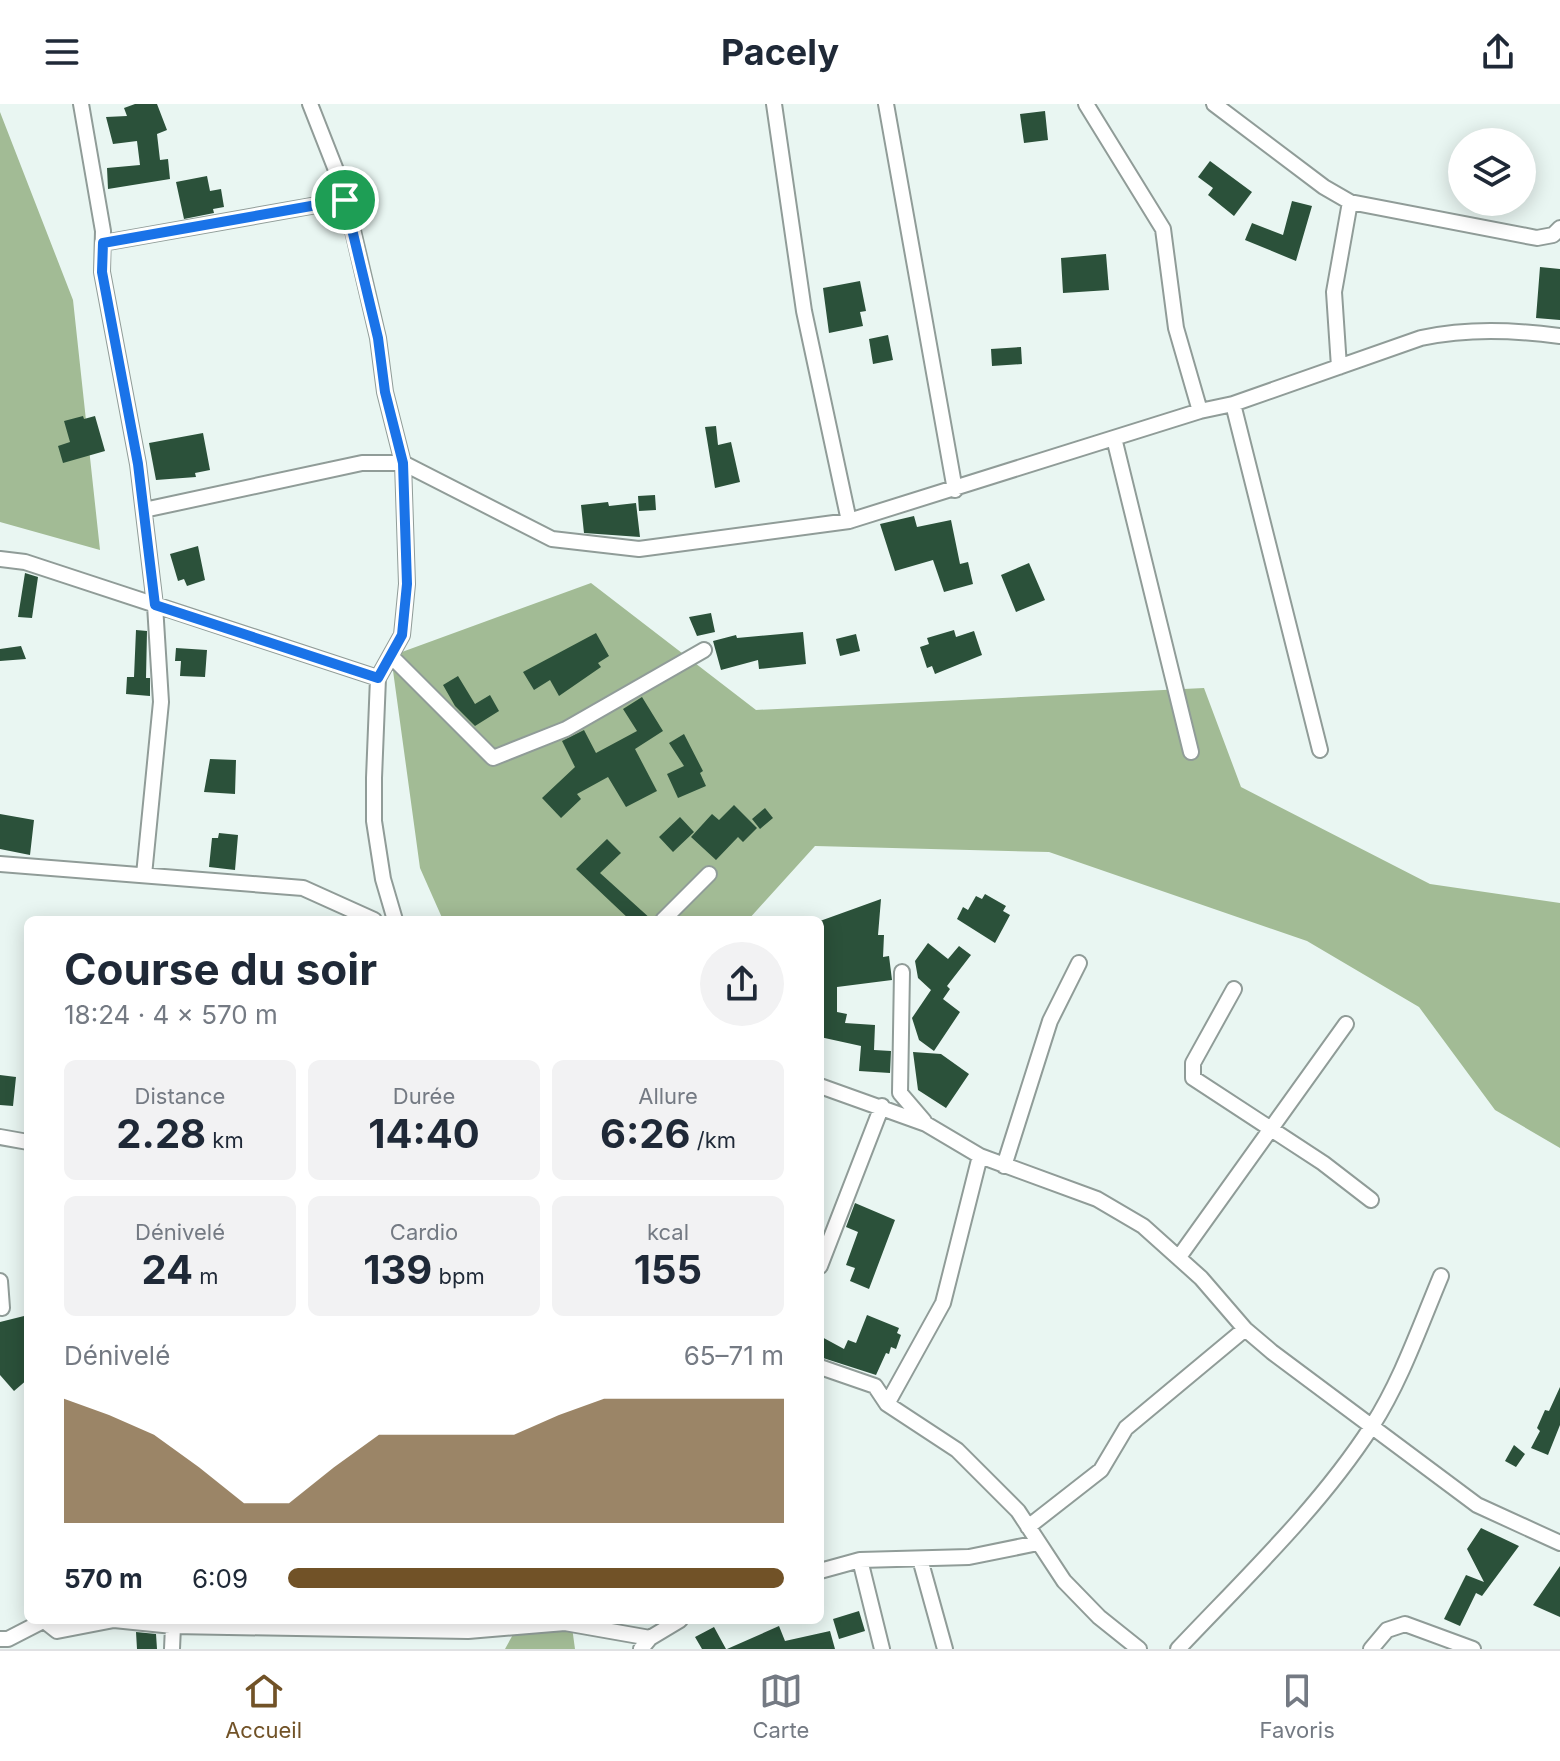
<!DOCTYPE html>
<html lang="fr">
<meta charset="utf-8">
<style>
:root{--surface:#fff;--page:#f2f2f3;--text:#1f2937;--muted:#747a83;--line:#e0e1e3;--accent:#715227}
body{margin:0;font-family:Inter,sans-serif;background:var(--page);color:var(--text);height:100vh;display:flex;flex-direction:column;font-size:30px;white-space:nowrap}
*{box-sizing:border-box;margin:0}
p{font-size:26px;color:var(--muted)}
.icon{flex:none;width:44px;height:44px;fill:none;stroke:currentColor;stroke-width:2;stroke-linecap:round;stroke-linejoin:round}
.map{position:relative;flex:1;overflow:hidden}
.panel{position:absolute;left:24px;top:812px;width:800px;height:708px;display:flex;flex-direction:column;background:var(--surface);border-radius:12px;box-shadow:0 4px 20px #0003}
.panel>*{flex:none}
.controls{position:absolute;left:1448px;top:24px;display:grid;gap:16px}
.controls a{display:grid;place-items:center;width:88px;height:88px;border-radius:50%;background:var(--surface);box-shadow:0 4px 20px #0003;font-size:40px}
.pin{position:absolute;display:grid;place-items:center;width:68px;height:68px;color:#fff;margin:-34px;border:4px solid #fff;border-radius:50%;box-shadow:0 2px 8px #0007}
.round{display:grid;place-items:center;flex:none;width:84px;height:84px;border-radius:42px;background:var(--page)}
.overview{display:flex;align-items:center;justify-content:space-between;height:136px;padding:0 40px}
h1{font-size:44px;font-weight:700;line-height:60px}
.metrics{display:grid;grid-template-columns:repeat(3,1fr);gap:12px;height:136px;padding:8px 40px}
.metrics div{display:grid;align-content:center;border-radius:12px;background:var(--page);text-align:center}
.metrics b{font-size:40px;font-weight:700}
.metrics small{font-size:22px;font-weight:400}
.metrics p{font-size:22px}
.chart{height:224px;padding:16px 40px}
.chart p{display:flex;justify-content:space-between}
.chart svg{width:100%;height:144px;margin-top:8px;fill:var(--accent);opacity:.7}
ul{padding:0 40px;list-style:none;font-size:26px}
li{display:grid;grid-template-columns:128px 96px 1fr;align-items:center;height:60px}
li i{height:20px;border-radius:10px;background:var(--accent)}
header{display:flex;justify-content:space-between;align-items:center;height:104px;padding:0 40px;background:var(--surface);font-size:36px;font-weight:700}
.dock{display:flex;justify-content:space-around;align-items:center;height:112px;border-top:2px solid var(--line);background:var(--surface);font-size:22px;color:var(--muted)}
.dock a{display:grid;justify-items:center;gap:4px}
.dock .current{color:var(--accent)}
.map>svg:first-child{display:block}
.forest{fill:#a2bb95}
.building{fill:#2b513a}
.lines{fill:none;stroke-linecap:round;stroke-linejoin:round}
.street-casing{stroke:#909c98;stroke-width:18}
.street{stroke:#fff;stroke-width:14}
.route-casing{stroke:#fff;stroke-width:16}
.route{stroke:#1a73e8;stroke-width:10}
</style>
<header><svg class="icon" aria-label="menu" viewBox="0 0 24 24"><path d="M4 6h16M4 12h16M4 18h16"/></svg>Pacely<svg class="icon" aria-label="share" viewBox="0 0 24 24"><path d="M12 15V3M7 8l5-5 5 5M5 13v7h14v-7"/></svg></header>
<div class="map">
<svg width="1560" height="1545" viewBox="0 0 1560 1545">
<rect width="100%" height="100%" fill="#e9f6f2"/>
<!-- forest -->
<path class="forest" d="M 0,8 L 73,196 L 100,446 L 0,418 Z
M 591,479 L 756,606 L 1204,584 L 1241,683 L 1430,780 L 1560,799 L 1560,1044 L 1495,1006 L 1419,903 L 1307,837 L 1049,748 L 815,742 L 748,816 L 443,816 L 420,764 L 391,552 Z
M 521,1516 L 571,1516 L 575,1545 L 505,1545 Z"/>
<!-- building -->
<path class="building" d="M 135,0 L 157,0 L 167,26 L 157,30 L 160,56 L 168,55 L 170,75 L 108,85 L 107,64 L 140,61 L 137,37 L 113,40 L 106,13 L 127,12 L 124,4 Z
M 1045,7 L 1048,36 L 1024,39 L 1020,10 Z
M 1210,57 L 1252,88 L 1234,112 L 1208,91 L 1213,84 L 1198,73 Z
M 207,72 L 210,87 L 221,85 L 224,103 L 213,105 L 214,109 L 184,115 L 176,78 Z
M 1292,97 L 1312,102 L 1296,157 L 1245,136 L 1252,119 L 1283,131 Z
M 1106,150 L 1109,186 L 1063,189 L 1061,154 Z
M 1540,163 L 1560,165 L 1560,216 L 1536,214 Z
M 860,177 L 866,207 L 860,208 L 863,222 L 829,229 L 823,184 Z
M 888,231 L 893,256 L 873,260 L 869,235 Z
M 1021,243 L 1022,260 L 992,262 L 991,245 Z
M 83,312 L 84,315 L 95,312 L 105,347 L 63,359 L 58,342 L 70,338 L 64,317 Z
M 716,322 L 718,341 L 731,338 L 740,378 L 715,384 L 705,323 Z
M 203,329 L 210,366 L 195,369 L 196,373 L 156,376 L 149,339 Z
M 655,391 L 656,406 L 639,407 L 638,392 Z
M 608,398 L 609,402 L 636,399 L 640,433 L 584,429 L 581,401 Z
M 914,412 L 917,423 L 951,416 L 960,460 L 968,458 L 973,480 L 944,488 L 933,456 L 895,467 L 880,420 Z
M 198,442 L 205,476 L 187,482 L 184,475 L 178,477 L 170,450 Z
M 1029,459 L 1045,496 L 1016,508 L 1001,471 Z
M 25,469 L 38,473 L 32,514 L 18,513 Z
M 711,509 L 715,528 L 697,532 L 689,513 Z
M 136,526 L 147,527 L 146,574 L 150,574 L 150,592 L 126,590 L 127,573 L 134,573 Z
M 954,526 L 956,533 L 974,527 L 982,551 L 935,570 L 932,562 L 927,564 L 920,543 L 929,540 L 927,534 Z
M 803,528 L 806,560 L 759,565 L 758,556 L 721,566 L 713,537 L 736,531 L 737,534 Z
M 596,529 L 609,552 L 598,559 L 601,563 L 559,592 L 550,576 L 534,586 L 523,568 Z
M 856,530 L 860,547 L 840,552 L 836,535 Z
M 21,542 L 26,555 L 0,557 L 0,545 Z
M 176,544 L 207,546 L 205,573 L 180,572 L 181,557 L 175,557 Z
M 458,572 L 475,600 L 490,591 L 499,607 L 475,622 L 455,602 L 443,581 Z
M 642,593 L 663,627 L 635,645 L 657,687 L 626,703 L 608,673 L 577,690 L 581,695 L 561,714 L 542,694 L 575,663 L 562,637 L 584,626 L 596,649 L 637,627 L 623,605 Z
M 684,630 L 703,667 L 700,669 L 706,682 L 678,694 L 667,670 L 684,662 L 669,639 Z
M 210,655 L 236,656 L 235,690 L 204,688 Z
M 734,701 L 757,724 L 743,738 L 738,733 L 716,756 L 691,733 L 712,710 L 719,716 Z
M 765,704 L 773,714 L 760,725 L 752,715 Z
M 0,710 L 34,716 L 30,751 L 0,745 Z
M 680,713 L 694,728 L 673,748 L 659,733 Z
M 219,729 L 238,731 L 235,766 L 209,763 L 212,734 L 218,734 Z
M 607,735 L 621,749 L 600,769 L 652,816 L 630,816 L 576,765 Z
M 985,790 L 1006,802 L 1003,807 L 1010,811 L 995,839 L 957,815 L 963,803 L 968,806 L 976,792 L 982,795 Z
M 881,795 L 878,831 L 884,831 L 883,853 L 889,852 L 892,876 L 837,883 L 837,908 L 847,910 L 845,919 L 875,921 L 874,946 L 891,947 L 890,969 L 859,967 L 861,942 L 820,933 L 820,817 Z
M 928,839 L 948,855 L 959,842 L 971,851 L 947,882 L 950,885 L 943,895 L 960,908 L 934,947 L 919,936 L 912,914 L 931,886 L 918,874 L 915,857 Z
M 913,948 L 941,950 L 969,970 L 946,1004 L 918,986 Z
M 0,971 L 16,973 L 13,1002 L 0,1001 Z
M 855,1099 L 895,1116 L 869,1185 L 850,1177 L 855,1164 L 846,1161 L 858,1128 L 846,1123 Z
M 28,1211 L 28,1275 L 14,1287 L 0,1271 L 0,1218 Z
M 867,1211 L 899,1224 L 897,1229 L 901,1231 L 896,1245 L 891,1243 L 889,1250 L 886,1249 L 876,1271 L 820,1253 L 820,1232 L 844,1245 L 848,1236 L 856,1239 Z
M 1560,1283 L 1560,1321 L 1548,1351 L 1531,1344 L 1540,1327 L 1537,1324 L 1545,1306 L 1549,1307 Z
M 1514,1341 L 1525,1350 L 1516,1363 L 1505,1357 Z
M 1481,1424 L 1519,1442 L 1482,1492 L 1476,1489 L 1460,1522 L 1444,1515 L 1466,1471 L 1484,1478 L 1467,1445 Z
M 1560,1462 L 1560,1513 L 1533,1501 Z
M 859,1507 L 865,1527 L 839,1535 L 833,1515 Z
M 779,1522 L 785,1537 L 830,1527 L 835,1545 L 727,1545 Z
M 714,1523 L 726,1545 L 702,1545 L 695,1533 Z
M 136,1528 L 156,1530 L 157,1545 L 137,1545 Z"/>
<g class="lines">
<defs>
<path id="street" d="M 81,0 L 103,127 L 102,168 L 138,360 L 155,501 L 161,598 L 144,771
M 310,0 L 343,84 L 378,234 L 385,288 L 403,359 L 407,480 L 402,531 L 378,574 L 374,674 L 374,717 L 383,775 L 395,816
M 774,0 L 804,207 L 849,417
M 886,0 L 955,386
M 1086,0 L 1163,125 L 1176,224 L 1200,307
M 1214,0 L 1324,83 L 1350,98 L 1537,134 L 1553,131 L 1560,124
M 103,139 L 345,96
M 1339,263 L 1334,188 L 1350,98
M 1233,300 L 1320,646
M 1114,334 L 1191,648
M 144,406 L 362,359 L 403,359 L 552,435 L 639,445 L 849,417 L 1200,307 L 1233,300 L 1421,234 C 1468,224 1513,226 1560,232
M 0,455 L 25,458 L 378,574
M 391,552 L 493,654 L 566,625 L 704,546
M 0,760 L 303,784 L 374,816
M 663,816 L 709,770
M 902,868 L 900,989 L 924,1017
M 1234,885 L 1193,959 L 1193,974 L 1323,1059 L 1371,1096
M 820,982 L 926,1020 L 980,1052 L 1097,1095 L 1143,1122 L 1201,1174 L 1245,1225 L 1272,1248 L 1477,1401 L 1560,1439
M 0,1033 L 28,1038
M 1004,1062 L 1050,917 L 1079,859
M 1179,1153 L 1346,920
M 820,1162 L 882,1002
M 0,1177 L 2,1204
M 820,1263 L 875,1282 L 887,1300 L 957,1346 L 1018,1407 L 1064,1477 L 1099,1513 L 1139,1545
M 887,1300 L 943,1199 L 980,1052
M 1028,1423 L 1101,1366 L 1126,1324 L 1245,1225
M 920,1455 L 945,1545
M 860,1456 L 882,1545
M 820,1467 L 860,1456 L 969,1453 L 1038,1439
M 43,1516 L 57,1527 L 114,1516 L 173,1522 L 468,1527 L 565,1519 L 650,1534
M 0,1535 L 8,1535 L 43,1517
M 172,1545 L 173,1522
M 641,1545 L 650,1534 L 680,1516
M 1178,1545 C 1245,1474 1319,1404 1372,1322 C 1401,1277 1420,1222 1441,1172
M 1371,1545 L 1387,1526 L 1405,1520 L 1473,1545"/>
</defs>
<!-- street casing -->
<use href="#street" class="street-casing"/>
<!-- street -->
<use href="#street" class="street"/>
</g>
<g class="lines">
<defs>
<path id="route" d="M 345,96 L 378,234 L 385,288 L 403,359 L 407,480 L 402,531 L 378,574 L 155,501 L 138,360 L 102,168 L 103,139 Z"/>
</defs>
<!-- route casing -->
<use href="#route" class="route-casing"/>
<!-- route -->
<use href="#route" class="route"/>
</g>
</svg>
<div class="controls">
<a><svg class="icon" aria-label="layers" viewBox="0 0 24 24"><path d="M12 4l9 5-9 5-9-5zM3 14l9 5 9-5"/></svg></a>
</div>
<div class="pin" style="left:345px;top:96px;background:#1e9e55"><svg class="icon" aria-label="arrive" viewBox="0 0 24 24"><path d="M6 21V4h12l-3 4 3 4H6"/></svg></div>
<section class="panel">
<div class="overview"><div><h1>Course du soir</h1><p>18:24 · 4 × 570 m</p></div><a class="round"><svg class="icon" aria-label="share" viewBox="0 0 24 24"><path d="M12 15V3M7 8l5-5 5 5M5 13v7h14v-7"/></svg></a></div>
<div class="metrics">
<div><p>Distance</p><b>2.28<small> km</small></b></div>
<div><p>Durée</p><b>14:40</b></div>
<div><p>Allure</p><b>6:26<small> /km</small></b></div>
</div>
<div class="metrics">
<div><p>Dénivelé</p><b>24<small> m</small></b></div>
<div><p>Cardio</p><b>139<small> bpm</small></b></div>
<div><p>kcal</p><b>155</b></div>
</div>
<div class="chart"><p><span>Dénivelé</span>65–71 m</p>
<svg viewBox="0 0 160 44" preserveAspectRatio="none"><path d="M0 44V6L10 11L20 17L30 27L40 38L50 38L60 27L70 17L80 17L90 17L100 17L110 11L120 6L130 6L140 6L150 6L160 6V44z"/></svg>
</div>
<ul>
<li><b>570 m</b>6:09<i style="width:100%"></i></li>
</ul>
</section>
</div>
<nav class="dock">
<a class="current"><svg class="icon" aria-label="home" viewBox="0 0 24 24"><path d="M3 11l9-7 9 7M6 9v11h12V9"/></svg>Accueil</a>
<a><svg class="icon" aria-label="map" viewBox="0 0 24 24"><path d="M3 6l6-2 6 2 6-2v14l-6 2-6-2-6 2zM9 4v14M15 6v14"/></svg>Carte</a>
<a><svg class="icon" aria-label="saved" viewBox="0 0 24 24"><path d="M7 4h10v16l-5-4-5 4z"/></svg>Favoris</a>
</nav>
